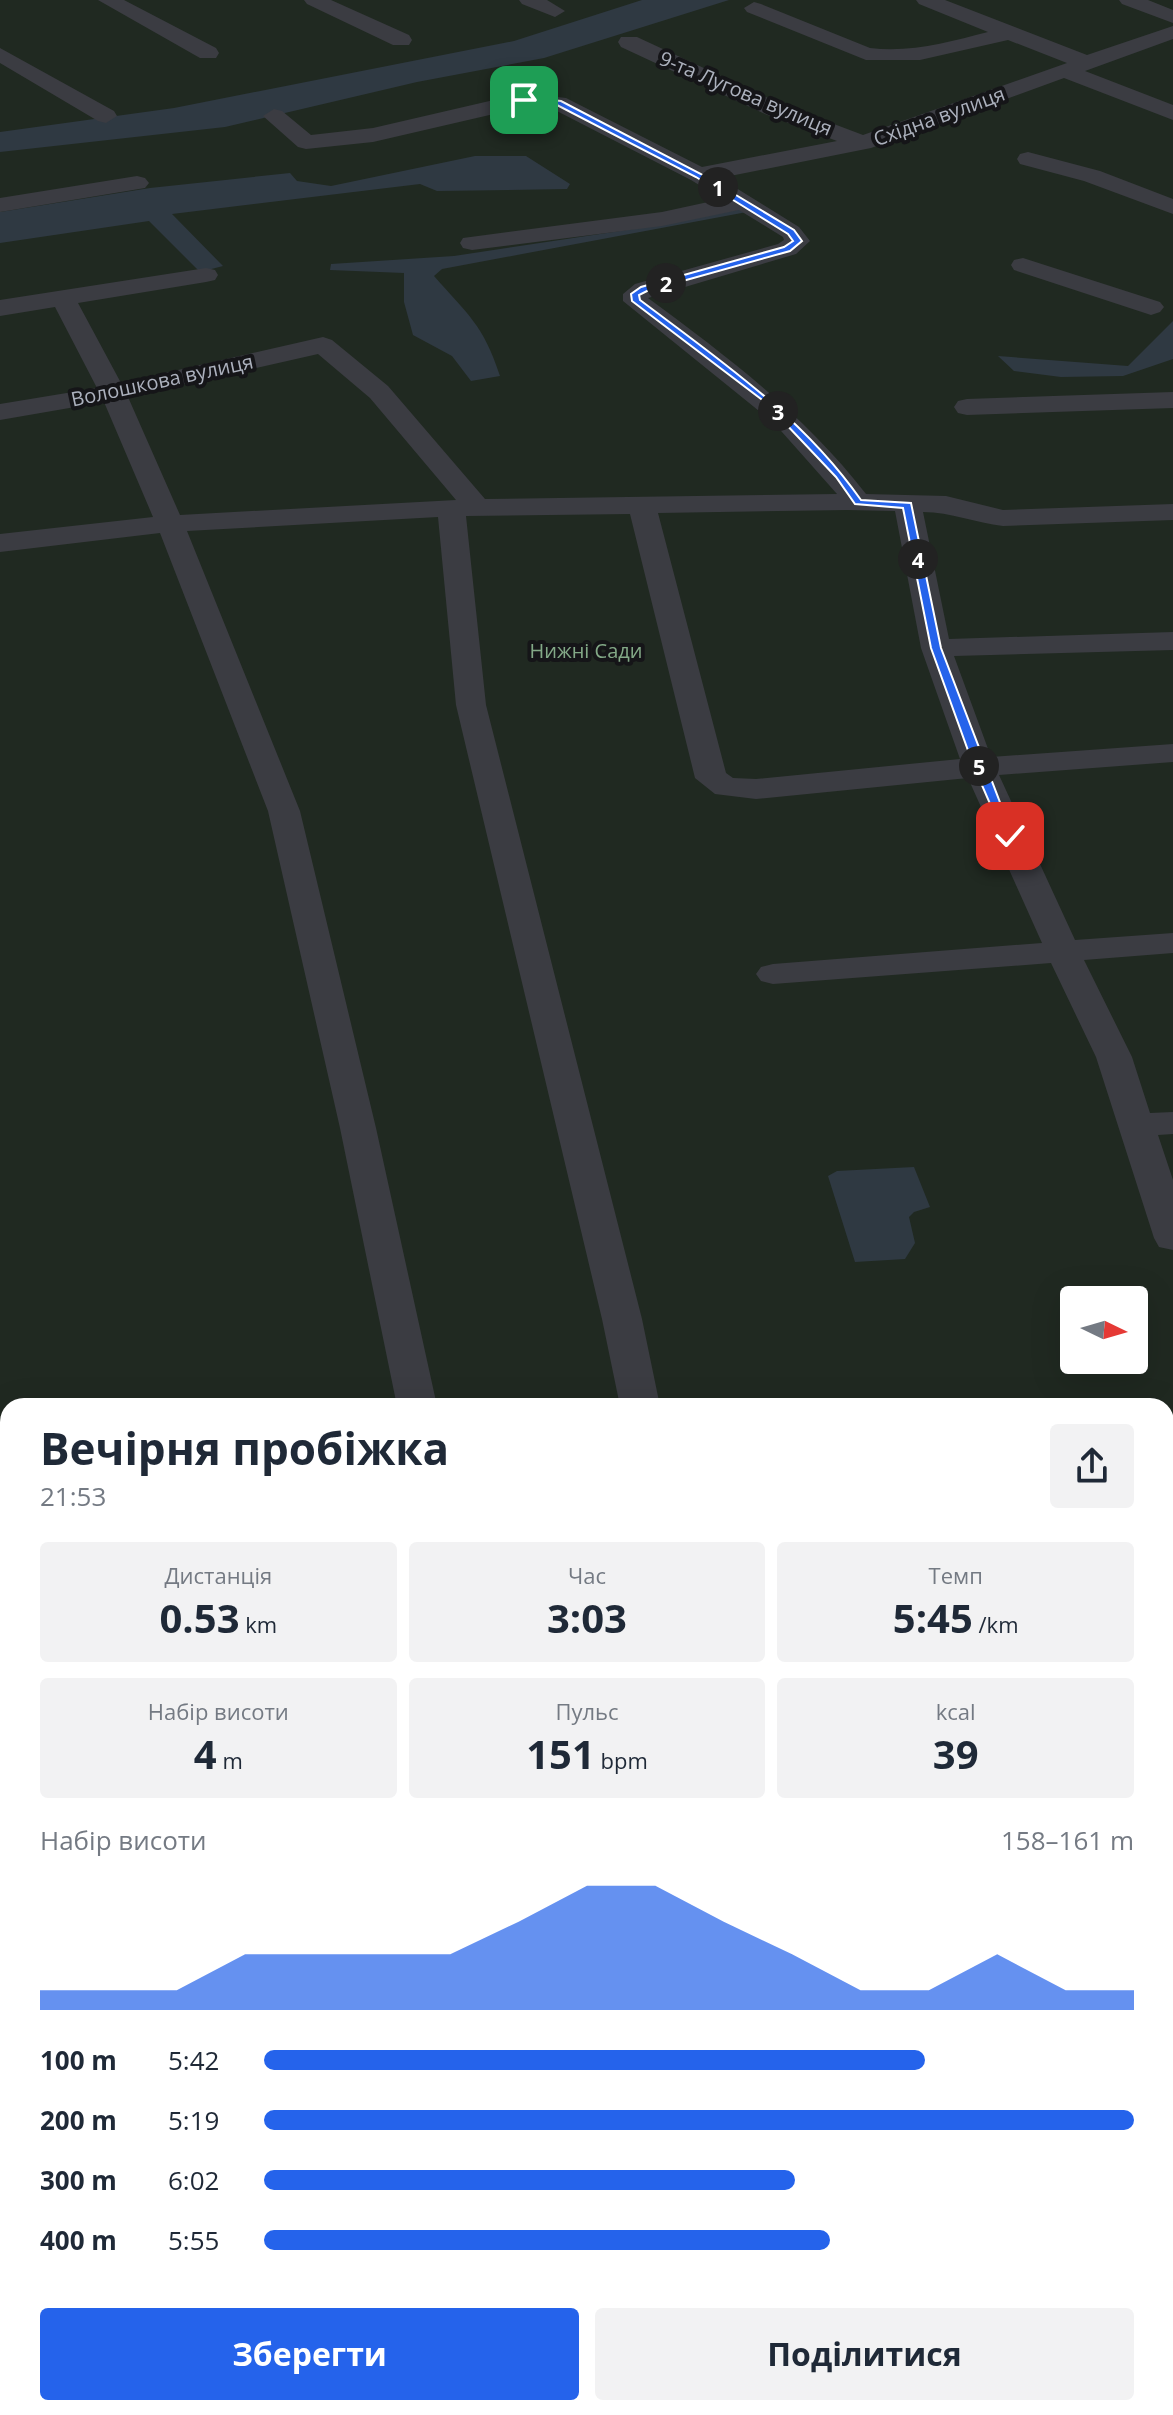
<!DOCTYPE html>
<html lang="uk">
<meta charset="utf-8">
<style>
:root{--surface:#fff;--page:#f2f2f3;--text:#1f2937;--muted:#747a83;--accent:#2563eb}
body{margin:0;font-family:"Open Sans",sans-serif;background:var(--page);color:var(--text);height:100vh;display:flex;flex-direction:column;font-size:30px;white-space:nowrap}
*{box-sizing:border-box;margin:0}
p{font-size:26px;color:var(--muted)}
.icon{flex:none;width:44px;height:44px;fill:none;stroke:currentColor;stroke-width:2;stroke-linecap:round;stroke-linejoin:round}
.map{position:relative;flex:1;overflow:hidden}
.details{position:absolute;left:0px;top:1398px;width:1174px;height:1018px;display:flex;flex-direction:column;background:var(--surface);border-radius:24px 24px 0 0;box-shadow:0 8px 32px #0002}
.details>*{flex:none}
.needle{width:52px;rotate:95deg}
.fabs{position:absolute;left:1060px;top:1286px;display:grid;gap:16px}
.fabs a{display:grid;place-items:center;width:88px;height:88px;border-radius:8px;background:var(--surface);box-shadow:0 8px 32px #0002;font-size:40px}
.pin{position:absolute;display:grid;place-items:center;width:68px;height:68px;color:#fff;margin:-34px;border-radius:16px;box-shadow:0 4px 12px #0006}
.km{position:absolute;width:40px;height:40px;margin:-20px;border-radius:50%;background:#222;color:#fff;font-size:22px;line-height:40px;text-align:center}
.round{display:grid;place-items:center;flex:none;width:84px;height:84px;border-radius:8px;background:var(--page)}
.summary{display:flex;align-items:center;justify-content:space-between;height:136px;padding:0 40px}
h1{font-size:44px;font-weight:700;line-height:60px}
.metrics{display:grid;grid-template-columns:repeat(3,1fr);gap:12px;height:136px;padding:8px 40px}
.metrics div{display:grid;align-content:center;border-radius:8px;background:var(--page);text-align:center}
.metrics b{font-size:40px;font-weight:700}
.metrics small{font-size:22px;font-weight:400}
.metrics p{font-size:22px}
.chart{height:224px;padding:16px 40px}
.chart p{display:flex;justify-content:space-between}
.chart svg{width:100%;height:144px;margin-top:8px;fill:var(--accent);opacity:.7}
.action{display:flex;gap:16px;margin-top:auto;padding:16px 40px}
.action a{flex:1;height:92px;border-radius:8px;background:var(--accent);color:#fff;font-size:32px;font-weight:700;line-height:92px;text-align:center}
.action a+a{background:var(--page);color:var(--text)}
ul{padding:0 40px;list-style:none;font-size:26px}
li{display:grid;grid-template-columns:128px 96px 1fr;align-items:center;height:60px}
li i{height:20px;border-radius:10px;background:var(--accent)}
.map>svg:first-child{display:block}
.green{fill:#202921;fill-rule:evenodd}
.water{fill:#2f3942}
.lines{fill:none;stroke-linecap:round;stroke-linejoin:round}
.path{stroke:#414349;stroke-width:6;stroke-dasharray:5 8;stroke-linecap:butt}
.minor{fill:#3b3c42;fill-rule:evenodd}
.route{fill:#2563eb;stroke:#fff;stroke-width:2}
.labels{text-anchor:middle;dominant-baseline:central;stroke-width:8;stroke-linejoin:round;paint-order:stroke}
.far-street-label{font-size:20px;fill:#acb1bd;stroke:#151518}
.far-park-label{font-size:20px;fill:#83a987;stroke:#151518}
</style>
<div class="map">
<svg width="1173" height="2415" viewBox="0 0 1173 2415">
<rect width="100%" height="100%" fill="#1a1a1d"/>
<!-- green -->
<path class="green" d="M 0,0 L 1173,0 L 1173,2415 L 0,2415 ZM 1074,1300 L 1134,1300 L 1134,1360 L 1074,1360 ZM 8,1406 L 1166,1406 L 1166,2408 L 8,2408 Z"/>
<!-- water -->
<path class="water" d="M 642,0 L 729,0 L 544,58 L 417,82 L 225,127 L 0,152 L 0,132 L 174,108 L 514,41 Z
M 475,156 L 526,156 L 570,184 L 567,189 L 437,191 L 420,184 L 172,214 L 223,266 L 200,272 L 149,221 L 0,243 L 0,212 L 150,188 L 290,173 L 297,181 L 331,186 Z
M 742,209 L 747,212 L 442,269 L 434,276 C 468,315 483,324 500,376 L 471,381 L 452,356 L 413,335 L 404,302 L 404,273 L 330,270 L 331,264 L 454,256 L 640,228 Z
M 1173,321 L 1173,359 L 1123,376 L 1061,377 L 1014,371 L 998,356 L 1128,366 Z
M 914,1167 L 930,1207 L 914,1212 L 909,1217 L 915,1243 L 905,1259 L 855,1262 L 828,1176 L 837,1171 Z
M 413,2408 L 616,2408 L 615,2415 L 412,2415 Z"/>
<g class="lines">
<!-- path -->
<path class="path" d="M 1166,1800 L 1173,1800"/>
<!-- minor -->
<path class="minor" d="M 98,0 L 124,0 L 216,48 L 219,53 L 216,58 L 200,58 Z
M 304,0 L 331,0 L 409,35 L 412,40 L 409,45 L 393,45 L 307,4 Z
M 519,0 L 547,0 L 565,11 L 555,17 L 522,4 Z
M 916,0 L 945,0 L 1087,55 L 1173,26 L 1173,39 L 1085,71 L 1173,105 L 1173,120 L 1064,78 L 871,148 L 720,178 L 799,227 L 810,241 L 796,254 L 648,298 C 728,357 805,415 866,494 L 946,496 L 1003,510 L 1173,504 L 1173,520 L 1003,526 C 976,523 951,512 923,512 L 949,639 L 1173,632 L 1173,650 L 954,656 L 991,757 L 1173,744 L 1173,762 L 999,775 L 1075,940 L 1173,933 L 1173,953 L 1084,960 L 1132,1057 L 1150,1113 L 1173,1112 L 1173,1134 L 1158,1135 L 1173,1180 L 1173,1250 L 1159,1247 L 1154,1238 L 1096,1057 L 1051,963 L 773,984 L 761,981 L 756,974 L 761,967 L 773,964 L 1042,943 L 968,778 L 756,799 L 715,794 L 695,778 L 630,514 L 466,516 L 486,705 L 642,1319 L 660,1406 L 620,1406 L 602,1319 L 456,705 L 438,517 L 187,531 L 300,811 L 376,1128 L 437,1406 L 397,1406 L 340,1128 L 268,811 L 160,533 L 0,552 L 0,534 L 153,517 L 104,402 L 0,420 L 0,404 L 97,388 L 55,307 L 0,316 L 0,300 L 206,268 L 215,270 L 218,275 L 215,280 L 206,282 L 78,303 L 121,383 L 323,337 L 332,340 L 388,386 L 485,499 L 837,494 L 774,423 L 623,301 L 623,294 L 635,284 L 778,244 L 784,240 L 783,237 L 739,210 L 662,226 L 472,250 L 463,248 L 460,243 L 463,238 L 662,212 L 722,199 L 691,180 L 553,109 L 524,107 L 373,142 L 306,149 L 298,147 L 263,116 L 274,109 L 282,111 L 311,135 L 373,128 L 524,93 L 566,98 L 702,167 L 837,141 L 765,114 L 621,47 L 618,42 L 621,37 L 637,37 L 781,104 L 863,135 L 1067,63 L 1008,40 L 920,60 L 866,60 L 747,12 L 744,8 L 754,2 L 761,4 L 870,48 C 911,53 949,42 988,32 L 919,4 ZM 318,354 L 370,398 L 456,500 L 180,515 L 128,397 ZM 847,510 L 895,511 L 921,648 L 960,759 L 756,779 L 733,778 L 726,773 L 658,513 Z
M 1119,0 L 1148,0 L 1173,10 L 1173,23 L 1122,4 Z
M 0,48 L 114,111 L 117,116 L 106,123 L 98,121 L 0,63 Z
M 1028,152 L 1100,171 L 1173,199 L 1173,214 L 1084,181 L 1020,164 L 1017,159 L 1020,154 Z
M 137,176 L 145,178 L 149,183 L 145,188 L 0,212 L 0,198 Z
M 1023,258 L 1160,302 L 1164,307 L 1160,312 L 1151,315 L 1014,270 L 1011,265 L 1014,260 Z
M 1173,392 L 1173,408 L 967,415 L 958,413 L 954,407 L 958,401 L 967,399 Z
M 0,1575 L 8,1576 L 8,1608 L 0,1607 Z
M 849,2408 L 905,2408 L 907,2415 L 851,2415 Z"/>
</g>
<!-- route -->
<path class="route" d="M 524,97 L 561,101 L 701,174 L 794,230 L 802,241 L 790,251 L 647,291 L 639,295 L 640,300 C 721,361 802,416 861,500 L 911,503 L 941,648 L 1014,839 L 1004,836 L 974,767 L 931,648 L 903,508 L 855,504 L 836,477 L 765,402 L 632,301 L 631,294 L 641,287 L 784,247 L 793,241 L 788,234 L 696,177 L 557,105 L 522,101 Z"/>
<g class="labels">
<!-- far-street labels -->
<g class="far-street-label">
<text transform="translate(746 93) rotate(23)">9-та Лугова вулиця</text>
<text transform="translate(939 116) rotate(-20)">Східна вулиця</text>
<text transform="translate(162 380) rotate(-12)">Волошкова вулиця</text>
</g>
<!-- far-park labels -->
<g class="far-park-label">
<text x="586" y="650">Нижні Сади</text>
</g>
</g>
</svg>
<div class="fabs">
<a><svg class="needle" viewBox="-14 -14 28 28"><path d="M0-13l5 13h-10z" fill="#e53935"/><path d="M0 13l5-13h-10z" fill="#747a83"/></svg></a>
</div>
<div class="pin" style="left:524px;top:100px;background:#1e9e55"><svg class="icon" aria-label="arrive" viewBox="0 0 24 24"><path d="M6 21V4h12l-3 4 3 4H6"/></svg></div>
<div class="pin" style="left:1010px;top:836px;background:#d93025"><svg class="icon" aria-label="check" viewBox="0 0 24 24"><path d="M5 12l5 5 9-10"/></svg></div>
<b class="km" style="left:718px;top:187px">1</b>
<b class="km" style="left:666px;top:283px">2</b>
<b class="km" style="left:778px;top:411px">3</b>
<b class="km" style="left:918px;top:559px">4</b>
<b class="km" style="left:979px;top:766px">5</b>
<section class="details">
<div class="summary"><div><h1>Вечірня пробіжка</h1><p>21:53</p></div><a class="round"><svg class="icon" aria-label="share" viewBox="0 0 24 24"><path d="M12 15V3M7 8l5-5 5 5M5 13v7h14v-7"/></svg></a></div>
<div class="metrics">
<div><p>Дистанція</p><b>0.53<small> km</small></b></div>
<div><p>Час</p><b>3:03</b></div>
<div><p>Темп</p><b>5:45<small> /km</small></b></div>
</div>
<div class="metrics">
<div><p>Набір висоти</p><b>4<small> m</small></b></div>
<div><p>Пульс</p><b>151<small> bpm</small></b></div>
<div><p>kcal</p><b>39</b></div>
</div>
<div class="chart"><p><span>Набір висоти</span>158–161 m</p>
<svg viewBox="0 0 160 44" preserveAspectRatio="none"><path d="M0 44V38L10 38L20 38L30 27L40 27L50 27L60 27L70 17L80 6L90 6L100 17L110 27L120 38L130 38L140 27L150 38L160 38V44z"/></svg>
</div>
<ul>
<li><b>100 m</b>5:42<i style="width:76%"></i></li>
<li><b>200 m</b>5:19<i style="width:100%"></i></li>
<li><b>300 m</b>6:02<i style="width:61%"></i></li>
<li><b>400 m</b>5:55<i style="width:65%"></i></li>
</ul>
<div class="action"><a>Зберегти</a><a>Поділитися</a></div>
</section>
</div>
